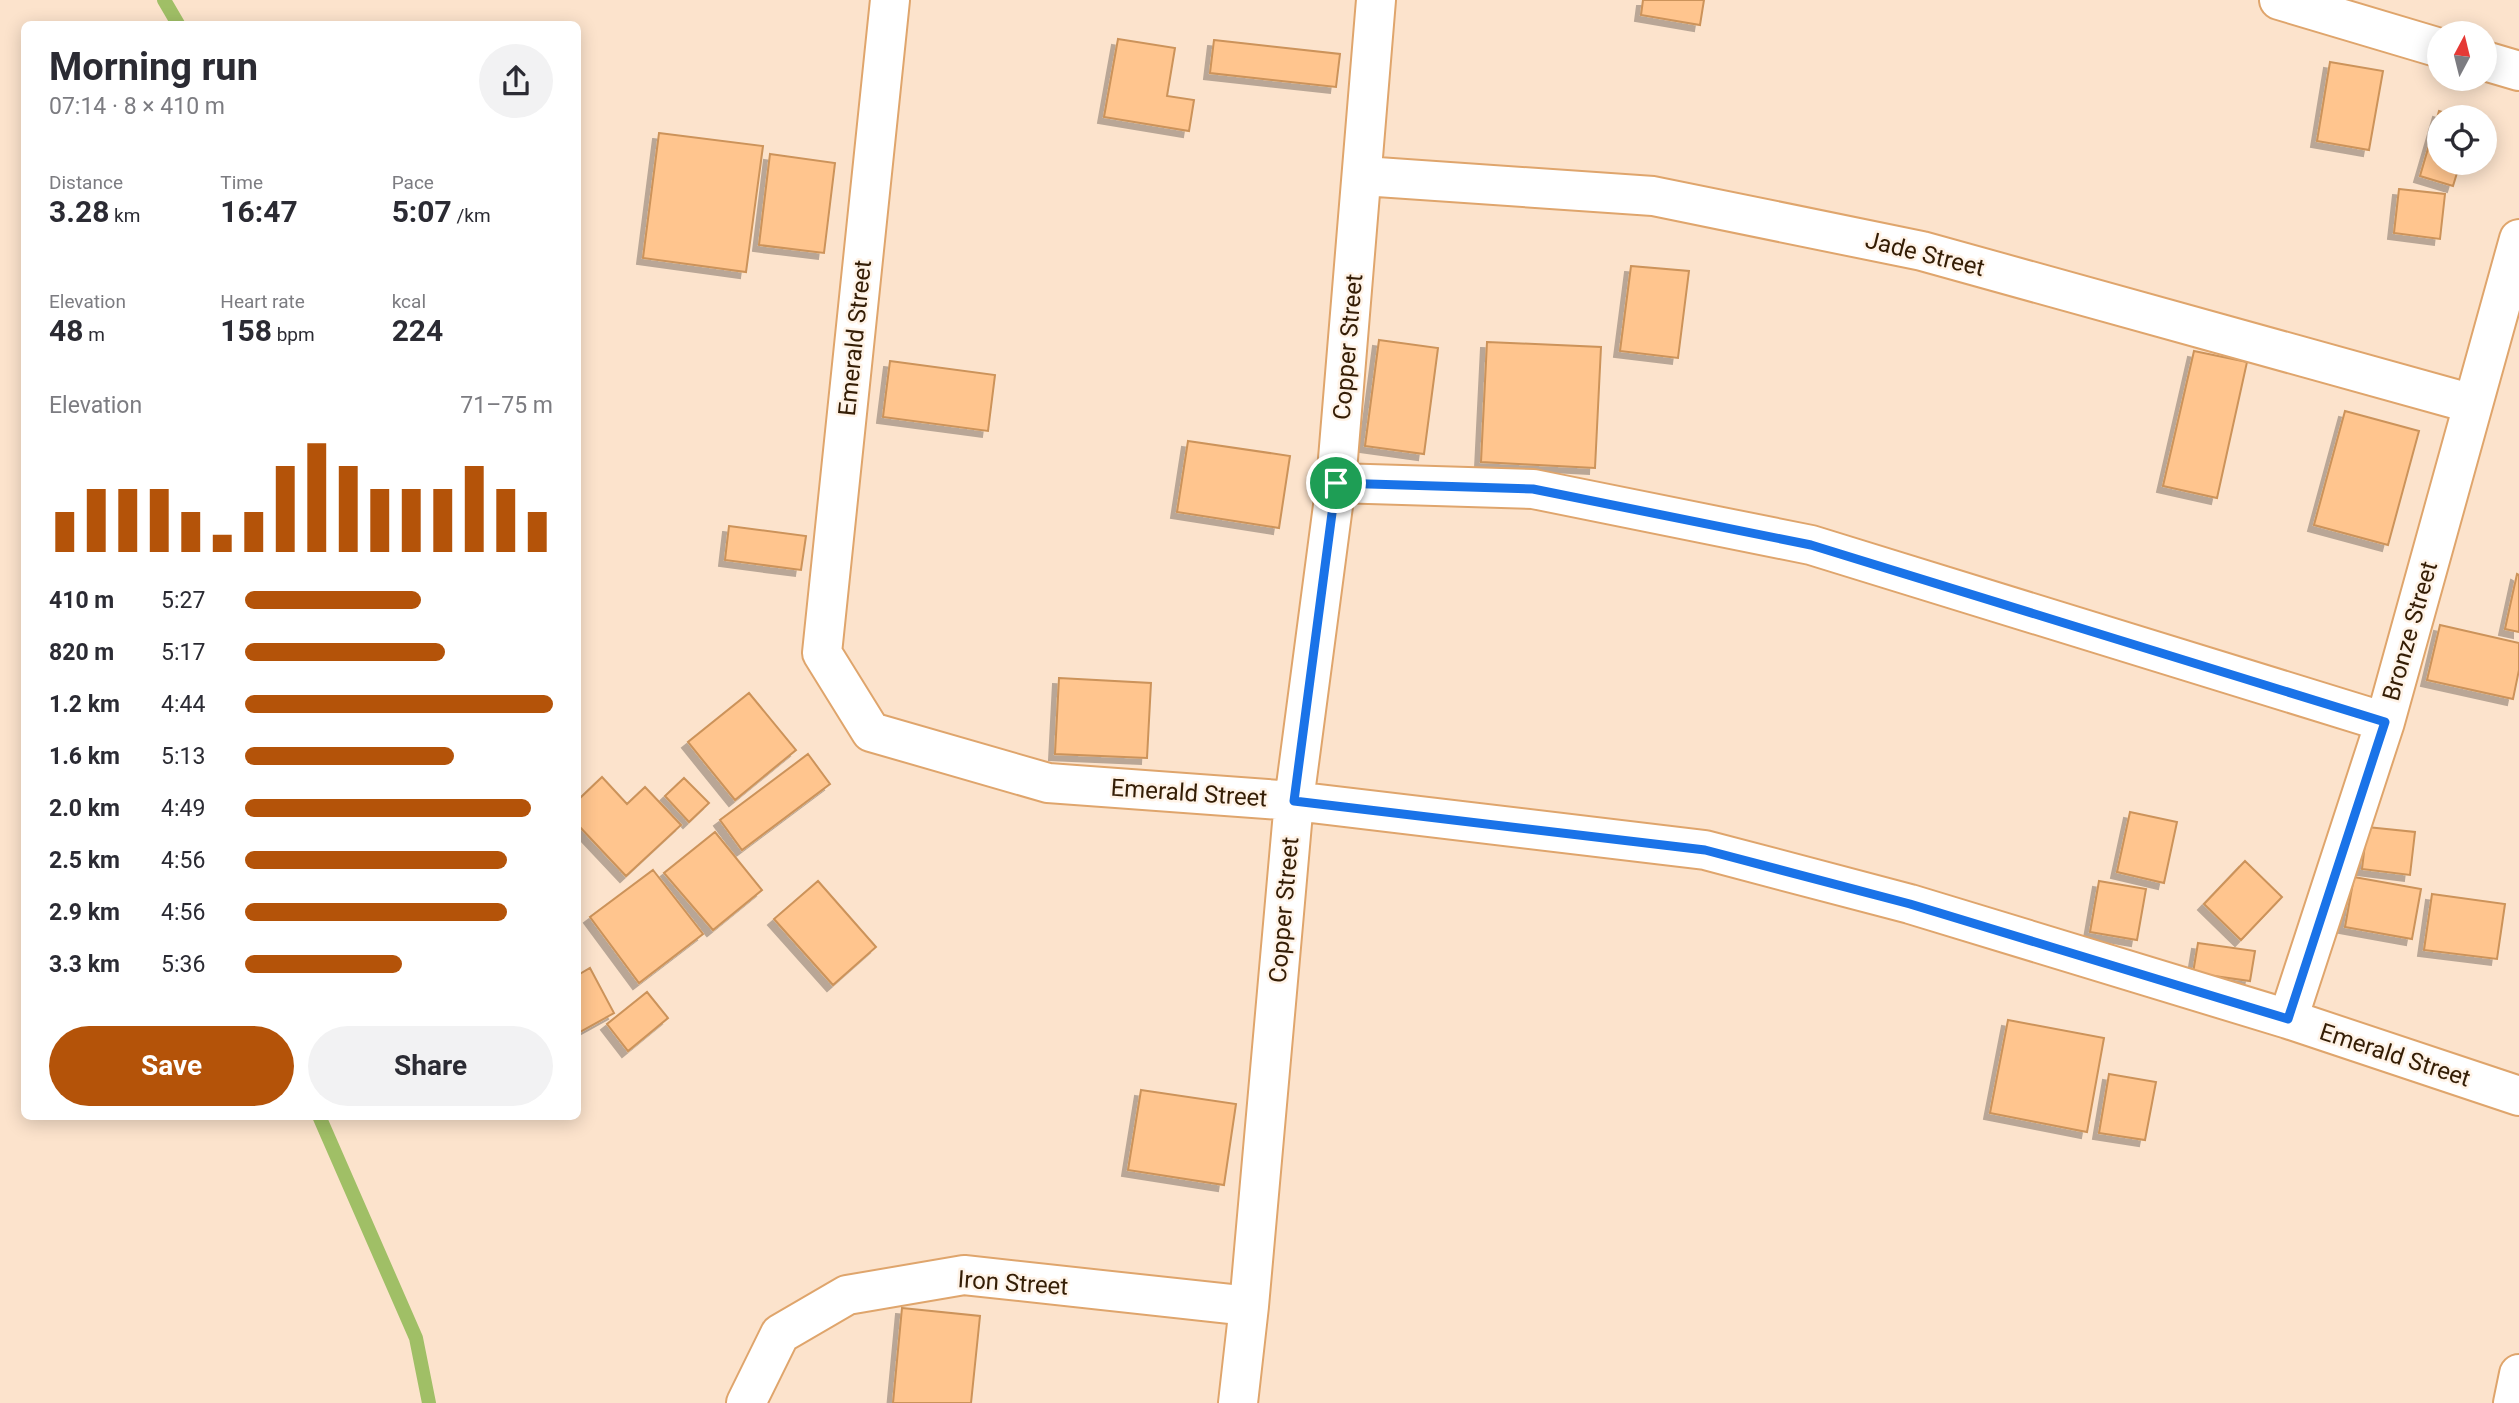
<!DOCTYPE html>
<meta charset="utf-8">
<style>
:root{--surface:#fff;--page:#f2f2f3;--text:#2b2b33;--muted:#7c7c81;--accent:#b45309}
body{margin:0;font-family:Roboto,sans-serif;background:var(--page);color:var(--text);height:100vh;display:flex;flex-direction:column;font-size:26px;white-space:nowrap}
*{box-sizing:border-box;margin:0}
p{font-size:23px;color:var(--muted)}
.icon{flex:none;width:38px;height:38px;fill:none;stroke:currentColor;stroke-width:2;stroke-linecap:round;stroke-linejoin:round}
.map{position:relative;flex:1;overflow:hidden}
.details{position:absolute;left:21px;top:21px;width:560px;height:1099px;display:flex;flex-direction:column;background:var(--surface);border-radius:10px;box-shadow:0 4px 18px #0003}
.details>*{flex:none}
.needle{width:46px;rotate:7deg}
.tools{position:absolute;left:2427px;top:21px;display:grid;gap:14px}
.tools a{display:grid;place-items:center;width:70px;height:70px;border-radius:50%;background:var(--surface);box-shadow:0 4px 18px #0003;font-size:35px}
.pin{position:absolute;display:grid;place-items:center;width:60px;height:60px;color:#fff;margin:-30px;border:4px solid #fff;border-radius:50%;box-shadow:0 2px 7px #0007}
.round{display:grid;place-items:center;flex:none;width:74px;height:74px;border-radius:37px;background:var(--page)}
.summary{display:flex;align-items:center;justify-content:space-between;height:119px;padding:0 28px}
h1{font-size:38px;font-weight:700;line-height:52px}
.metrics{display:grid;grid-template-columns:repeat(3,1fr);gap:10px;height:119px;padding:7px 28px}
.metrics div{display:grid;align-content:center}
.metrics b{font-size:30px;font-weight:700}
.metrics small{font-size:19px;font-weight:400}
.metrics p{font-size:19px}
.chart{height:196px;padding:14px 28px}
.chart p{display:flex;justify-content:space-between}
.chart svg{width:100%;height:126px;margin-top:7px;stroke:var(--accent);stroke-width:6}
.action{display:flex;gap:14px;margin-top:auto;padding:14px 28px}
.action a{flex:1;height:80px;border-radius:42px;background:var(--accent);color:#fff;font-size:28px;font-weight:700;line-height:80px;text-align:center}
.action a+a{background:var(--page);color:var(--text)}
ul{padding:0 28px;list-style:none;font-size:23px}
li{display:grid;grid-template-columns:112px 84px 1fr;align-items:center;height:52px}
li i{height:18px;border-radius:9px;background:var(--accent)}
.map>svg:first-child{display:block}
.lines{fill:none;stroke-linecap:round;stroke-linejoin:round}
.stream{stroke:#a0bf66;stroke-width:14}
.building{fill:#ffc58e;stroke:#cc935a;stroke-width:2;filter:url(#shadow)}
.street-casing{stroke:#dfa56c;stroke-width:42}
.secondary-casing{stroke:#dfa56c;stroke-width:42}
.street{stroke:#fff;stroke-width:38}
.secondary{stroke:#fff;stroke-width:38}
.route-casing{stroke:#fff;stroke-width:14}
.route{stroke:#1a73e8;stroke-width:9}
.labels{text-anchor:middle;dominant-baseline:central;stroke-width:5;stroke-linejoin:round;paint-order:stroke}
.street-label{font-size:24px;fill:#341d05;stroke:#fff3e7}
</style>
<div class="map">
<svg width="2519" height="1403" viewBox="0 0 2519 1403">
<defs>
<filter id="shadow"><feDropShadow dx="-6" dy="6" stdDeviation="0" flood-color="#0004"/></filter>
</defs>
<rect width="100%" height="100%" fill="#fce3cc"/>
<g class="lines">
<!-- stream -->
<path class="stream" d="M 164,0 L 178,24
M 319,1116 L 416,1338 L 429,1403"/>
</g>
<!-- building -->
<path class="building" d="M 1643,0 L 1704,0 L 1700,25 L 1641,15 Z
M 1118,39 L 1175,48 L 1167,96 L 1194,100 L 1189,131 L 1104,117 Z
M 1214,40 L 1340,54 L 1336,87 L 1210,73 Z
M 2330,62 L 2383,71 L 2369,150 L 2317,141 Z
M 2439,111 L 2457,117 L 2440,117 L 2440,163 L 2460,163 L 2453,186 L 2420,176 Z
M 659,133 L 763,146 L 746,272 L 643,258 Z
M 770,154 L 835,163 L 824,253 L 759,245 Z
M 2399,189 L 2445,194 L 2440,239 L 2394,233 Z
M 1631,266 L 1689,271 L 1678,358 L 1620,351 Z
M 1379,340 L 1438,348 L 1424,454 L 1365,446 Z
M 1487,342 L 1601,347 L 1595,468 L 1481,462 Z
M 2194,351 L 2247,362 L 2217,498 L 2163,486 Z
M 890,361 L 995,375 L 988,431 L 883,417 Z
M 2345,411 L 2419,431 L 2388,545 L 2314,525 Z
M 1188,441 L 1290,456 L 1279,528 L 1177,512 Z
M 729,526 L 806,536 L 801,570 L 725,560 Z
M 2517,574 L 2519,575 L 2519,632 L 2505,629 Z
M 2440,625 L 2519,643 L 2519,670 L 2513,699 L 2427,680 Z
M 1059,678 L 1151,683 L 1147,758 L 1055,754 Z
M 749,693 L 796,750 L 735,800 L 688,742 Z
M 808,754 L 830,784 L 742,850 L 720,820 Z
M 602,777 L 627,804 L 645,787 L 681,825 L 626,876 L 578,825 L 578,800 Z
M 684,778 L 709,803 L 689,822 L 665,796 Z
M 2130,812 L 2177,822 L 2164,883 L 2117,872 Z
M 2367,827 L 2415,832 L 2410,875 L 2362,869 Z
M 715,832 L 762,890 L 713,930 L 664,873 Z
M 2245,861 L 2282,897 L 2241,940 L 2204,904 Z
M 653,870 L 703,934 L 639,983 L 590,917 Z
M 2354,877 L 2421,889 L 2412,939 L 2345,927 Z
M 818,881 L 876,947 L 833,985 L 774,919 Z
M 2099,881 L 2146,889 L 2137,940 L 2090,932 Z
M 2432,894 L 2505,904 L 2497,959 L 2424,950 Z
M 2198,943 L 2255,951 L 2250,981 L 2193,973 Z
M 590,968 L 614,1013 L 578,1033 L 578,975 Z
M 647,992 L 668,1018 L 628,1051 L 607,1024 Z
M 2008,1020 L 2104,1038 L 2087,1132 L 1990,1113 Z
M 2109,1074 L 2156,1082 L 2145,1140 L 2099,1133 Z
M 1141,1090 L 1236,1104 L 1224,1185 L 1128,1170 Z
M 902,1308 L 980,1316 L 971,1403 L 893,1403 Z"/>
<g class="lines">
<defs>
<path id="street" d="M 890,0 L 822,653 L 871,732 L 1048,783 L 1294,801 L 1705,850 L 1910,904 L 2288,1019 L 2519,1096
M 2279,0 L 2440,48
M 2485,61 L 2519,71
M 1363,176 L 1653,196 L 1922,251 L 2473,404
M 1336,483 L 1533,489 L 1811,545 L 2385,722
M 2288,1019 L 2385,722 L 2519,239
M 746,1403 L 780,1334 L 847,1295 L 964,1275 L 1249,1306
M 1238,1403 L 1249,1306 L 1294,801 L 1336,483 L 1376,0"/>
<path id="secondary" d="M 2513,1403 L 2519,1374"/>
</defs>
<!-- street casing -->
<use href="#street" class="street-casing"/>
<!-- secondary casing -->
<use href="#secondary" class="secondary-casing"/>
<!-- street -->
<use href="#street" class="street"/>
<!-- secondary -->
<use href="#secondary" class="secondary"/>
</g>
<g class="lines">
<defs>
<path id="route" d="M 1336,483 L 1533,489 L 1811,545 L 2385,722 L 2288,1019 L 1910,904 L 1705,850 L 1294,801 Z"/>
</defs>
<!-- route casing -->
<use href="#route" class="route-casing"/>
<!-- route -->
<use href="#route" class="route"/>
</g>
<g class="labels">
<!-- street labels -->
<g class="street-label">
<text transform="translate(1925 254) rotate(14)">Jade Street</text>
<text transform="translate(855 338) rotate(-84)">Emerald Street</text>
<text transform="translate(1348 347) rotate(-85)">Copper Street</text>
<text transform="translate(2410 631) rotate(-74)">Bronze Street</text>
<text transform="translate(1189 793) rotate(4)">Emerald Street</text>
<text transform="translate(1284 910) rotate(-85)">Copper Street</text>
<text transform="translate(2395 1055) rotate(18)">Emerald Street</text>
<text transform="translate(1013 1283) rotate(4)">Iron Street</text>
</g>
</g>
</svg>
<div class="tools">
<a><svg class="needle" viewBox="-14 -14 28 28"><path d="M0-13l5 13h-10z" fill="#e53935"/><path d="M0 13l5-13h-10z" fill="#7c7c81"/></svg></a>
<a><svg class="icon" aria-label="locate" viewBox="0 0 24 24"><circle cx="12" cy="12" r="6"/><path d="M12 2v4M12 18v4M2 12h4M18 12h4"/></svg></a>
</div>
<div class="pin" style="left:1336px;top:483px;background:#1e9e55"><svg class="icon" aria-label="arrive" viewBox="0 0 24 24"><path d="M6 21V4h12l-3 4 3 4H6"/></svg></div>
<section class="details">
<div class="summary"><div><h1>Morning run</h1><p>07:14 · 8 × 410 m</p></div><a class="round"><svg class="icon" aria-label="share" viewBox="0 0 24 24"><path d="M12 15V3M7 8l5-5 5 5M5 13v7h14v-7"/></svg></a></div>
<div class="metrics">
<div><p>Distance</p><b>3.28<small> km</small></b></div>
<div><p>Time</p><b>16:47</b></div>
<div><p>Pace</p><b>5:07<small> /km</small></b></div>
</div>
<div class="metrics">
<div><p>Elevation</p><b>48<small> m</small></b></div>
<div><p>Heart rate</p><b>158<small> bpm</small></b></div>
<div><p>kcal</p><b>224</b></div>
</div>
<div class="chart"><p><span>Elevation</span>71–75 m</p>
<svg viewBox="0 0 160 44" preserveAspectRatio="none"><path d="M5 44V30M15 44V22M25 44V22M35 44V22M45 44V30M55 44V38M65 44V30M75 44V14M85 44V6M95 44V14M105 44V22M115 44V22M125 44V22M135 44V14M145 44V22M155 44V30"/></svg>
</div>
<ul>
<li><b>410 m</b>5:27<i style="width:57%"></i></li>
<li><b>820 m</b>5:17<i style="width:65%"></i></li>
<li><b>1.2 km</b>4:44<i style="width:100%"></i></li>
<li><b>1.6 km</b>5:13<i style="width:68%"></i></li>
<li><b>2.0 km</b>4:49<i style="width:93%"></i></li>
<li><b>2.5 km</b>4:56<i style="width:85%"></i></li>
<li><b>2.9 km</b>4:56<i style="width:85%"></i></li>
<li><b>3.3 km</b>5:36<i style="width:51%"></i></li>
</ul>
<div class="action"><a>Save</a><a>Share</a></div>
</section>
</div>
